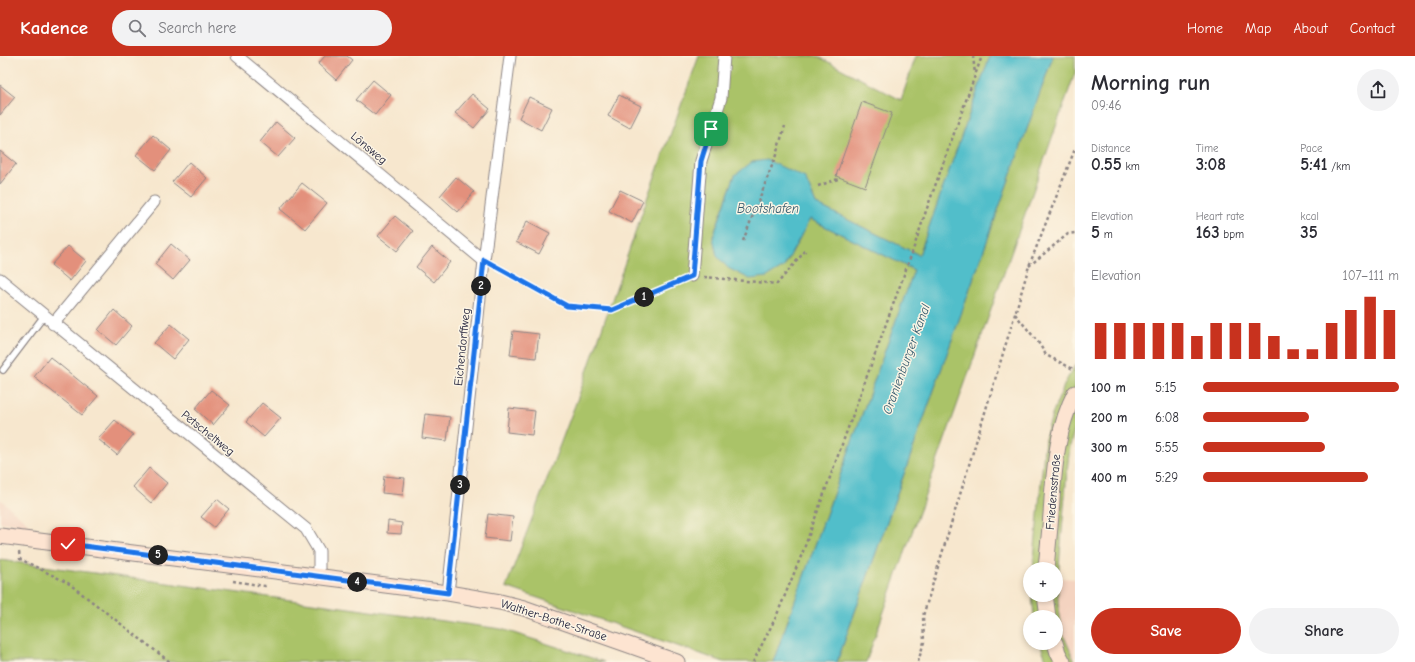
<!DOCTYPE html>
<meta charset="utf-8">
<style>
:root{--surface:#fff;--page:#f2f2f3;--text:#2b2b33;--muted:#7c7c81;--accent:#c8321e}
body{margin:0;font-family:"Comic Neue",sans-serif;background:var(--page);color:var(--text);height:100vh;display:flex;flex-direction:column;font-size:15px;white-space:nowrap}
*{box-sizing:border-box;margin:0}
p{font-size:13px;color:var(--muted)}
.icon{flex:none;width:22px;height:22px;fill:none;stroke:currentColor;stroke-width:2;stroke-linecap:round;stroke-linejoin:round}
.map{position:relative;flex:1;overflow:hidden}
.details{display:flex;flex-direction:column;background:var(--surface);width:340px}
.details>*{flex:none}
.buttons{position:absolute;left:1023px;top:506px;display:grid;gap:8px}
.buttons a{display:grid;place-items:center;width:40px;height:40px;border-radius:50%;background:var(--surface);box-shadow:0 2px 6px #0003;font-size:20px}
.pin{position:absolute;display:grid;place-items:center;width:34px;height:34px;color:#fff;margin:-17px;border-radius:8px;box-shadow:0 2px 6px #0006}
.km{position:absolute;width:20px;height:20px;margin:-10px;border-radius:50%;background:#222;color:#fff;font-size:11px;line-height:20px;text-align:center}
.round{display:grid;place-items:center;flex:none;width:42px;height:42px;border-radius:21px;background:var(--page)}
.head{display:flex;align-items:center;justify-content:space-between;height:68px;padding:0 16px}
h1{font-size:22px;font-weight:700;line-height:30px}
.stats{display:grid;grid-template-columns:repeat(3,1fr);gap:6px;height:68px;padding:4px 16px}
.stats div{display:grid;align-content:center}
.stats b{font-size:17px;font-weight:700}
.stats small{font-size:11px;font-weight:400}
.stats p{font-size:11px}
.chart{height:112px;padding:8px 16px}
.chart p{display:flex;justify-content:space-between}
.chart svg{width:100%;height:72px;margin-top:4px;stroke:var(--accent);stroke-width:6}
.button{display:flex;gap:8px;margin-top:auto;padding:8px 16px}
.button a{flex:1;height:46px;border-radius:24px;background:var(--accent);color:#fff;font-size:16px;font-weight:700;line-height:46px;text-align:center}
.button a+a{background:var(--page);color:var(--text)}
ul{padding:0 16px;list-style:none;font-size:13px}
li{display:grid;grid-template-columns:64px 48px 1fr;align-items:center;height:30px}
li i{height:10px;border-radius:5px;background:var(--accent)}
header{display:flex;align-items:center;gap:24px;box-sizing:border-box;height:56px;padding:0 20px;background:var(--accent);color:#fff}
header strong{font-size:19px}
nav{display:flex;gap:22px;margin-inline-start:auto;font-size:14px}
.search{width:280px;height:36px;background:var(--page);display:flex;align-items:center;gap:10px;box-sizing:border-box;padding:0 14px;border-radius:22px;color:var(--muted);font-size:15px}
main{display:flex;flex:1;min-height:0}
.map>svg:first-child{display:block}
.built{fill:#f4d3c0}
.green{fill:#aac368;stroke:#667252}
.water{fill:#51beca;stroke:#3a7082}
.building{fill:#e3907c}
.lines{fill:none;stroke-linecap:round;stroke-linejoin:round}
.lane-casing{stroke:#8c8484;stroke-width:8}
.street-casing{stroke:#8c8484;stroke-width:13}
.secondary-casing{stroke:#8c8484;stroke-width:17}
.path{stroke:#8c8484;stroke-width:2.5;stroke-dasharray:3 3;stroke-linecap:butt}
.lane{stroke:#fff;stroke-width:5.5}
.street{stroke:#fff;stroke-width:11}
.secondary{stroke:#fde4d1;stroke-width:15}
.route-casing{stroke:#fff;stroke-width:8}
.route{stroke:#1a73e8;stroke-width:5}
.labels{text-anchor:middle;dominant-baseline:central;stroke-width:3;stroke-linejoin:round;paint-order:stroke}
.street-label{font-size:12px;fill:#22223b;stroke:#fcf5e5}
.water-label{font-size:13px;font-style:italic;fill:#32596d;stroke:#fcf5e5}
</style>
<header>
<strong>Kadence</strong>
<div class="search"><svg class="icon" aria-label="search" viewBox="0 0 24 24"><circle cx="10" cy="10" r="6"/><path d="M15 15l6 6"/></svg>Search here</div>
<nav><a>Home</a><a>Map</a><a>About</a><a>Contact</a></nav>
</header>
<main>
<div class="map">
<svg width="1075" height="606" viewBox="0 0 1075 606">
<rect width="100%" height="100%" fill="#fcf5e5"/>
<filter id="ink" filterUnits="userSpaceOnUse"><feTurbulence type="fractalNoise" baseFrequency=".025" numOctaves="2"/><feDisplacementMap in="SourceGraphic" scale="8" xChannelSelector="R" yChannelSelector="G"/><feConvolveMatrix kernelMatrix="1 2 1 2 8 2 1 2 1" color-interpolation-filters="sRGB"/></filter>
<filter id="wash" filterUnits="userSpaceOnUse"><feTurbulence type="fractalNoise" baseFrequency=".012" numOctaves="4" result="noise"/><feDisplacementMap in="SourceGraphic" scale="16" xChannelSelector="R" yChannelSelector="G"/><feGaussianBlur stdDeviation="0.9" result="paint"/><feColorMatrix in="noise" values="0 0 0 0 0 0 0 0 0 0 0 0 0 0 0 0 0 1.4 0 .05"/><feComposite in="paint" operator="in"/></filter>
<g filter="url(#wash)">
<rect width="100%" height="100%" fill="#f7e7ce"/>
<!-- built -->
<path class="built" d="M 0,443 L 32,471 L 0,466 Z
M 1058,522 L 1075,523 L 1075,604 L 1063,578 L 1058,548 Z"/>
<!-- green -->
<path class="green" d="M 699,0 L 817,0 L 901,44 L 916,0 L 990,0 L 919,199 L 816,148 L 805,122 L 735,119 L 713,180 L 717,200 L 784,211 L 810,163 L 914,214 L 773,606 L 724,606 L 506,531 L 580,336 L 649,137 Z
M 1053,0 L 1075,0 L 1075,17 L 866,606 L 837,606 Z
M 1075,309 L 1075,371 L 1070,390 L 1067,415 L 1058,522 L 1058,547 L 1063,578 L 1075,606 L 1047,606 L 1040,587 L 1056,587 L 1056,561 L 1034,561 L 1032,539 L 1056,539 L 1056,513 L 1033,513 L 1045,383 L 1053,356 L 1065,327 Z
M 0,504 L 501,573 L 604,606 L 0,606 Z"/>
<!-- water -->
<path class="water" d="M 990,0 L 1053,0 L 837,606 L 773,606 L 914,214 L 810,163 L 784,211 L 767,221 L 750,223 L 728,212 L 717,200 L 713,181 L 735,119 L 752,106 L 767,104 L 805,122 L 816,148 L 919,199 Z"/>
<g id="blocks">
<!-- building -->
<path class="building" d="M 325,0 L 347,0 L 352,4 L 336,24 L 318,8 Z
M 373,24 L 391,39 L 375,59 L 356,44 Z
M 0,29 L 15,41 L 0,59 Z
M 472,38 L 490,53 L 474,72 L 455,57 Z
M 619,39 L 641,50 L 630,72 L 608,60 Z
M 529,41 L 552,52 L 541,74 L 519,62 Z
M 862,46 L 892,57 L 865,131 L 836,120 Z
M 276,66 L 295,82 L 278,101 L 260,86 Z
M 153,79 L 171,94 L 155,114 L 136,99 Z
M 0,95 L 16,108 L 0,128 Z
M 189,106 L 207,122 L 191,141 L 172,126 Z
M 456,121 L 474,136 L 458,156 L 440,140 Z
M 302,127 L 327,147 L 305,173 L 280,153 Z
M 620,134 L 643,145 L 632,167 L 609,155 Z
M 395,160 L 413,175 L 397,195 L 378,180 Z
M 527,165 L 550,177 L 539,198 L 516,186 Z
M 171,188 L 190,204 L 173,224 L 155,208 Z
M 68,190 L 86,205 L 70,225 L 51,209 Z
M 432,191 L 450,206 L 434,226 L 416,211 Z
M 114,254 L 132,270 L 116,289 L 98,274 Z
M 171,268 L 189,283 L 173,303 L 154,287 Z
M 513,275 L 539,278 L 536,302 L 510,299 Z
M 50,301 L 98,340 L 82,359 L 34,321 Z
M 211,334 L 230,349 L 213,369 L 195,353 Z
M 262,347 L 281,362 L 264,381 L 246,366 Z
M 509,352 L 535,355 L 532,379 L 507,376 Z
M 425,358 L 450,361 L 447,385 L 422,382 Z
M 115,364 L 133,379 L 117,399 L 98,383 Z
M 149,412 L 167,427 L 151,447 L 133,431 Z
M 384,420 L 405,422 L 403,439 L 382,437 Z
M 217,443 L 229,453 L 214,471 L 201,461 Z
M 488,458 L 513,461 L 510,485 L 485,482 Z
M 388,465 L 402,467 L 401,478 L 387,477 Z"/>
</g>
</g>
<g filter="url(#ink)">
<use href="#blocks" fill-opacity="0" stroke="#8c8484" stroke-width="1"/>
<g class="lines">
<defs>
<path id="lane" d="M 3,314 L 44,260"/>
<path id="street" d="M 237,0 L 484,205
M 692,220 L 701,105 L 721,42 L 724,0
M 0,223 L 306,473 L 319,495 L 319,521
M 53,268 L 154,146
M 448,537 L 484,205 L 510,0"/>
<path id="secondary" d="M 0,480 L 448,537 L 500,546 L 524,552 L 677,606
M 1046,513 C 1048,489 1051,466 1052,442 C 1055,406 1058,370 1075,337
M 1045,539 L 1048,561
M 1055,587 L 1058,597 L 1063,606"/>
</defs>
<!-- lane casing -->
<use href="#lane" class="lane-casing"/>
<!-- street casing -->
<use href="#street" class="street-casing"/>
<!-- secondary casing -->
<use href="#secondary" class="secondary-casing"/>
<!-- path -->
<path class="path" d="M 973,0 L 975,18
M 818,130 L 838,123
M 743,185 L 775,102 L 785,70
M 1029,210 L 1068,178 L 1075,177
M 495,211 L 567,250 L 612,254 L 682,225
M 704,221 L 777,228 L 806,194
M 1015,258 L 1038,286 L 1046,299 L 1075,314
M 19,496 L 20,503 L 68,527 L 170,606
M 233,525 L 265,530 L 268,529
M 753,606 L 776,561 L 802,498 L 913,194 L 926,155 L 982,0
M 918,606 L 924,586 L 923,560 L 1015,258 L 1029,210 L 1075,93"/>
<!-- lane -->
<use href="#lane" class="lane"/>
<!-- street -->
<use href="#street" class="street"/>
<!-- secondary -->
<use href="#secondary" class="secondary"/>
</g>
</g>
<g class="lines" filter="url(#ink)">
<defs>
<path id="route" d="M 68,488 L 448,537 L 484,204 L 567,250 L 612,254 L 692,220 L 701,105 L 711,73"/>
</defs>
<!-- route casing -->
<use href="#route" class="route-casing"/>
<!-- route -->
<use href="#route" class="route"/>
</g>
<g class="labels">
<!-- street labels -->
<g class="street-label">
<text transform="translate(369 92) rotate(40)">Lönsweg</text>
<text transform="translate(462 291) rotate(-84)">Eichendorffweg</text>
<text transform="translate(208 377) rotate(39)">Petscheltweg</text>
<text transform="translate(1053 436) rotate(-85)">Friedensstraße</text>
<text transform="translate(554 564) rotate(18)">Walther-Bothe-Straße</text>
</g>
<!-- water labels -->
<g class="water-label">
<text x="768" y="152">Bootshafen</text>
<text transform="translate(906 303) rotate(-70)">Oranienburger Kanal</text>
</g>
</g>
</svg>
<div class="buttons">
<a>+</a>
<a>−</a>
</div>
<div class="pin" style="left:711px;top:73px;background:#1e9e55"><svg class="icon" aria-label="arrive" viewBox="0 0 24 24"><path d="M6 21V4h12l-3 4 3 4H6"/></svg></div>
<div class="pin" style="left:68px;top:488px;background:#d93025"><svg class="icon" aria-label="check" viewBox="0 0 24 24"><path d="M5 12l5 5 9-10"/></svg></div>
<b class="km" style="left:644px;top:241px">1</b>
<b class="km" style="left:481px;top:230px">2</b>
<b class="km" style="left:460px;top:429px">3</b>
<b class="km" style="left:357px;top:526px">4</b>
<b class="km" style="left:158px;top:499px">5</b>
</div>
<section class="details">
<div class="head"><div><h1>Morning run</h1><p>09:46</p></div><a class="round"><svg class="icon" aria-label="share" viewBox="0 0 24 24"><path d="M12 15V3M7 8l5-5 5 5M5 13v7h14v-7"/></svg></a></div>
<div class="stats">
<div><p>Distance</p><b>0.55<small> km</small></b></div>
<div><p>Time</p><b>3:08</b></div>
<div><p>Pace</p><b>5:41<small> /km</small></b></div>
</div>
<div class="stats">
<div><p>Elevation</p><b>5<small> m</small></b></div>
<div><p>Heart rate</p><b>163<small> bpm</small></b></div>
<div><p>kcal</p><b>35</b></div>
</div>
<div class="chart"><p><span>Elevation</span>107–111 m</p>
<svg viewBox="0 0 160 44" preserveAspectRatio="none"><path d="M5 44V22M15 44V22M25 44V22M35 44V22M45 44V22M55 44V30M65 44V22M75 44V22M85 44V22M95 44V30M105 44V38M115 44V38M125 44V22M135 44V14M145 44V6M155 44V14"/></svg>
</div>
<ul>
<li><b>100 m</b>5:15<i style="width:100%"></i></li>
<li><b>200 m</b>6:08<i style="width:54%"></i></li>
<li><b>300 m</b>5:55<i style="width:62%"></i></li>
<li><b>400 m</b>5:29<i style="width:84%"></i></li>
</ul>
<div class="button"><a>Save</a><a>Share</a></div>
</section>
</main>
